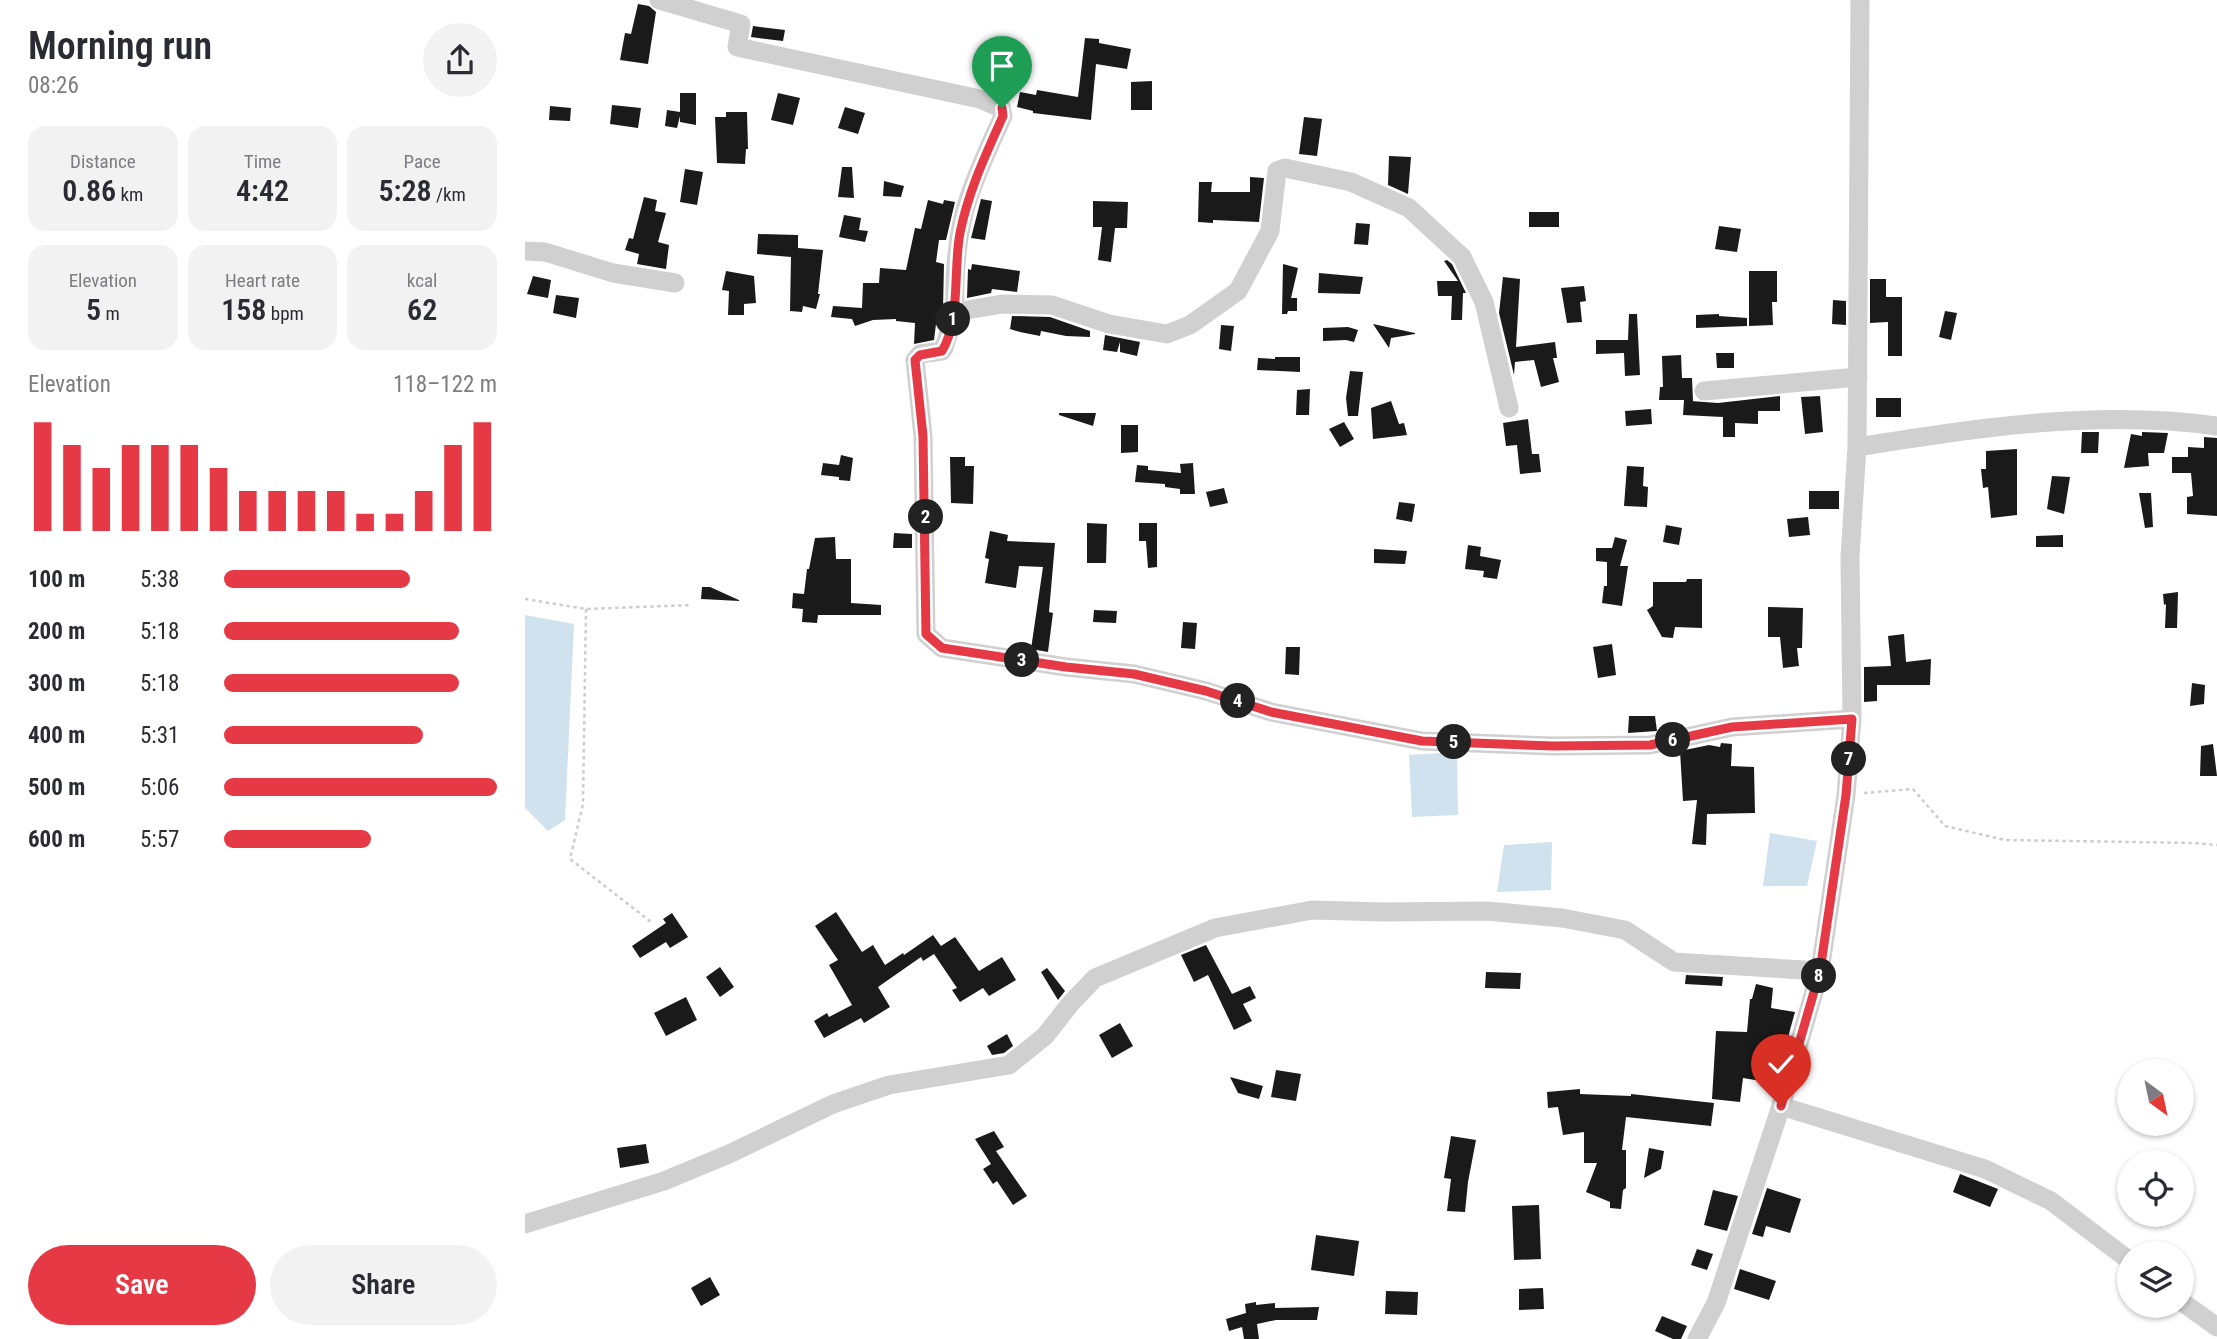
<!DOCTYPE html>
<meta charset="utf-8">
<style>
:root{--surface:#fff;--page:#f2f2f3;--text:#2b2b33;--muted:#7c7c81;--accent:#e63946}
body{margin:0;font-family:"Roboto Condensed",sans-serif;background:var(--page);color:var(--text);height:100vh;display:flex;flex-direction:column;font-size:26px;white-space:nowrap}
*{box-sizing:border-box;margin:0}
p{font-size:23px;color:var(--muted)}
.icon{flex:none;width:38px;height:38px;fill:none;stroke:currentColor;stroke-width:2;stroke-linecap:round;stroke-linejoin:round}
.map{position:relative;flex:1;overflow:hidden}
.panel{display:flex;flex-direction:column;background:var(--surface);width:525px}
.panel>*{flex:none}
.needle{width:46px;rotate:147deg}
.tools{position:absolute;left:1592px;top:1059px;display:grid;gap:14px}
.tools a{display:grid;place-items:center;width:77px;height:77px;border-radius:50%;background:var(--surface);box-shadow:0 2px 5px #0004;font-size:35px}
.pin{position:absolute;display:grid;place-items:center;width:60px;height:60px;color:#fff;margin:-72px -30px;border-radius:50% 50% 50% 0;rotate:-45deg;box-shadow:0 0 7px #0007}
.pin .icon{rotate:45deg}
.km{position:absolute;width:35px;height:35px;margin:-18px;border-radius:50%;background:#222;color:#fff;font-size:19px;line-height:35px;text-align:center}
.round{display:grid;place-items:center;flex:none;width:74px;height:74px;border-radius:37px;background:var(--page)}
.head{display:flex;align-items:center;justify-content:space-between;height:119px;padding:0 28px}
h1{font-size:38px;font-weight:600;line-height:52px}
.metrics{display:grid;grid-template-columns:repeat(3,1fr);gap:10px;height:119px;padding:7px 28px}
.metrics div{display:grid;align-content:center;border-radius:18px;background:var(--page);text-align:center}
.metrics b{font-size:30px;font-weight:600}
.metrics small{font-size:19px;font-weight:400}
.metrics p{font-size:19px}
.chart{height:196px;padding:14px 28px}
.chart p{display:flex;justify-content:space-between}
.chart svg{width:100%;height:126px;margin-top:7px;stroke:var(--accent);stroke-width:6}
.action{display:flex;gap:14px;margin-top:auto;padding:14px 28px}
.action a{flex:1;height:80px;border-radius:42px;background:var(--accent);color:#fff;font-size:28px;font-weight:600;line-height:80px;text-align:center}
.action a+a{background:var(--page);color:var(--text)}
ul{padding:0 28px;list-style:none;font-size:23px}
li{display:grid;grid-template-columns:112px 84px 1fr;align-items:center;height:52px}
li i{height:18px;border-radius:9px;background:var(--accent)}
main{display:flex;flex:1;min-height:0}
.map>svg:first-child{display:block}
.water{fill:#cfe2ee}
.building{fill:#1a1a1a}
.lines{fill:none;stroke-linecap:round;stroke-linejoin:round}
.path{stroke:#cdcdcd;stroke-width:2.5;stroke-dasharray:3.5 3.5;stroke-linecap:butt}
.minor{stroke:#d0d0d0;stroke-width:19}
.route-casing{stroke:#fff;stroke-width:14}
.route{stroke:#e63946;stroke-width:9}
</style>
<main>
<section class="panel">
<div class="head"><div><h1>Morning run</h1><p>08:26</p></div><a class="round"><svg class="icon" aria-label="share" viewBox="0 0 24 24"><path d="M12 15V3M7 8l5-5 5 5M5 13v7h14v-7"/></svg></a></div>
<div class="metrics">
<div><p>Distance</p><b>0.86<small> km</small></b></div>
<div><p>Time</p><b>4:42</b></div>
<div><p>Pace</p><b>5:28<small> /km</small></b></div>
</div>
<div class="metrics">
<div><p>Elevation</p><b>5<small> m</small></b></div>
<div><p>Heart rate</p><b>158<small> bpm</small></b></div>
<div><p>kcal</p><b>62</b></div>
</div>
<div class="chart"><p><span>Elevation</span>118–122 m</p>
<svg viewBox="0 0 160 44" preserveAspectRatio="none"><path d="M5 44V6M15 44V14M25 44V22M35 44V14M45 44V14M55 44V14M65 44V22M75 44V30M85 44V30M95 44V30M105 44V30M115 44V38M125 44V38M135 44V30M145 44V14M155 44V6"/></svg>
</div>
<ul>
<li><b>100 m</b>5:38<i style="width:68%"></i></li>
<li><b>200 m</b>5:18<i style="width:86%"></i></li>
<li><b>300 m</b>5:18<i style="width:86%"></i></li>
<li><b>400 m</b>5:31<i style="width:73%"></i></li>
<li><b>500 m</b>5:06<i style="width:100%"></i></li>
<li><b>600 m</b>5:57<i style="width:54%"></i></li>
</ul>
<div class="action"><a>Save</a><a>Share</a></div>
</section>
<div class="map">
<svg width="1692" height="1339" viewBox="0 0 1692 1339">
<rect width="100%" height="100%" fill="#fff"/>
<!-- water -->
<path class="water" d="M 0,615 L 49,624 L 40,820 L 23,831 L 0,808 Z
M 932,752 L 933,815 L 887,817 L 884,755 Z
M 1245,833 L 1292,841 L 1282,886 L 1238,886 Z
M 1027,842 L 1026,890 L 972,892 L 979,845 Z"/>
<!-- building -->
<path class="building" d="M 113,4 L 124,6 L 131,12 L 123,64 L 95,60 L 100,33 L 106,34 Z
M 228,26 L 260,30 L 258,41 L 226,37 Z
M 560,38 L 574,39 L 574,43 L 606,49 L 602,69 L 571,64 L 566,120 L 508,113 L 508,111 L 492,107 L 495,92 L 511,95 L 512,90 L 553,97 Z
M 627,81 L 627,110 L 606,110 L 606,82 Z
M 155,93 L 171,93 L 171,125 L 155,122 L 155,116 L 152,128 L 140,126 L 142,110 L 155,112 Z
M 253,93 L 275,98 L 268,125 L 246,120 Z
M 87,105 L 116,108 L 113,128 L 85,124 Z
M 25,106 L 46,108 L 45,121 L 24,120 Z
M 320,107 L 340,113 L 333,134 L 313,128 Z
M 201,112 L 222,112 L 223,149 L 221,149 L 220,164 L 192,163 L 190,117 L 201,117 Z
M 779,117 L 797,119 L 792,156 L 774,154 Z
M 864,156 L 886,157 L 883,194 L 863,185 Z
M 317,167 L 327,167 L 329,198 L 313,197 Z
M 160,169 L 178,172 L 172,205 L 155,202 Z
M 725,177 L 739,178 L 734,222 L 688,220 L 688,223 L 673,222 L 674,182 L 687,182 L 686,192 L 725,192 Z
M 359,181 L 379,186 L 376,197 L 358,196 Z
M 119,197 L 132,200 L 130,211 L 141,213 L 133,242 L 144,245 L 141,269 L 112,264 L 114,254 L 100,250 L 104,238 L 108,239 Z
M 456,199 L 467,201 L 460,240 L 446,238 Z
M 403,200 L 418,204 L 419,200 L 430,202 L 421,240 L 414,240 L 411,262 L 419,264 L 418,310 L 413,324 L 411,324 L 409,340 L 389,344 L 390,323 L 371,321 L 371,319 L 348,320 L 330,326 L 327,319 L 306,317 L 308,306 L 337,308 L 338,283 L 354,283 L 355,268 L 381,270 L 390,228 L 396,229 Z
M 568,201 L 603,202 L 602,228 L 590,228 L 586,262 L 573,260 L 577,227 L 568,227 Z
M 1004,212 L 1034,212 L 1034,227 L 1004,227 Z
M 319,215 L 336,218 L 334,230 L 343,231 L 340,242 L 314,237 Z
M 831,223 L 845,224 L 843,245 L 829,244 Z
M 1194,226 L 1216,229 L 1212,252 L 1190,249 Z
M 233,234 L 273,235 L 273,248 L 298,250 L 293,294 L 295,294 L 291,309 L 278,306 L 277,312 L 265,311 L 266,257 L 232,254 Z
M 922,260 L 927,264 L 941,293 L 938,293 L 937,320 L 926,320 L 927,296 L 913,296 L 912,281 L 933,281 L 919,261 Z
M 447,264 L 495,271 L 492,292 L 467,289 L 466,293 L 442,298 L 443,269 L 446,270 Z
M 758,264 L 773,268 L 766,298 L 772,298 L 772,311 L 763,311 L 762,314 L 757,314 Z
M 201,271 L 229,276 L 231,303 L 219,304 L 219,315 L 203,315 L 204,291 L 197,290 Z
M 1224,271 L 1252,271 L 1252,302 L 1247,302 L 1248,325 L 1224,326 Z
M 794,273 L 838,277 L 835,294 L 793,293 Z
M 8,276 L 26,280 L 23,298 L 2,294 Z
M 978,277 L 995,279 L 991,347 L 1030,342 L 1032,358 L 1028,358 L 1034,382 L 1016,387 L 1009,360 L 990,362 L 989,375 L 974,313 Z
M 1345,279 L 1361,279 L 1361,297 L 1377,297 L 1377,356 L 1363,356 L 1363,322 L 1345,323 Z
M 1059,286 L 1061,301 L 1055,302 L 1057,322 L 1042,323 L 1036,288 Z
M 31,295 L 54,298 L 51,318 L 28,313 Z
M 1308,300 L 1321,301 L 1321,325 L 1307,324 Z
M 1420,311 L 1432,313 L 1426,340 L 1414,337 Z
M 1104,314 L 1112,314 L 1115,375 L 1100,376 L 1099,353 L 1071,354 L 1071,340 L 1103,340 Z
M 1194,314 L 1194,316 L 1222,318 L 1222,326 L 1171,328 L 1171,315 Z
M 487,316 L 525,317 L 565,331 L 565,337 L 541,336 L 516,331 L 515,336 L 495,332 L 485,329 Z
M 848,324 L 890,333 L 890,334 L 866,338 L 864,348 Z
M 696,325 L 709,326 L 706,351 L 694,349 Z
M 823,327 L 833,330 L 829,342 L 821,340 L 798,341 L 798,328 Z
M 580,335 L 615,342 L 612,356 L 595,352 L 595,342 L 592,352 L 578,350 Z
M 1191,353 L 1209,353 L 1209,368 L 1192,368 Z
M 1156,355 L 1157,378 L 1167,378 L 1168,401 L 1166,401 L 1193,403 L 1255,396 L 1255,411 L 1233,411 L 1233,424 L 1210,423 L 1210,437 L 1198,437 L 1198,417 L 1158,415 L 1159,400 L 1134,400 L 1135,387 L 1138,387 L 1137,356 Z
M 750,357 L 775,357 L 775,372 L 732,370 L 733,358 L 750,359 Z
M 825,371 L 838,372 L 833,416 L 823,416 L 821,398 Z
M 785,389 L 784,415 L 771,415 L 772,390 Z
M 1295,396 L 1298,432 L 1280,434 L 1276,397 Z
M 1351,398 L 1376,398 L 1376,417 L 1351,417 Z
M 866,401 L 874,424 L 879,423 L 882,435 L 848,439 L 846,408 Z
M 1126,409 L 1127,424 L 1101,426 L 1100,411 Z
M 534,413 L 571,413 L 568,426 L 534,415 Z
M 1003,419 L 1007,454 L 1014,454 L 1016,472 L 995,474 L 992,445 L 981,446 L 978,423 Z
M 819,422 L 829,439 L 815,447 L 804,429 Z
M 596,425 L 613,425 L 613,452 L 596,453 Z
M 1557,432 L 1574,432 L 1573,453 L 1556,453 Z
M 1617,432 L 1643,433 L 1639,453 L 1623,453 L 1624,466 L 1599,468 L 1606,434 L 1617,436 Z
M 1679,437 L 1692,438 L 1692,516 L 1662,514 L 1662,497 L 1668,496 L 1666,473 L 1647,473 L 1647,457 L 1663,457 L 1663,447 L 1679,448 Z
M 1492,449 L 1492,515 L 1466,518 L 1463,487 L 1458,488 L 1456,469 L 1461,469 L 1461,451 Z
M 316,455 L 328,458 L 325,481 L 314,480 L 314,477 L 296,475 L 298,463 L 314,465 Z
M 425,457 L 440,457 L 440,466 L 449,466 L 448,504 L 426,503 Z
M 668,463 L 670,494 L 655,494 L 655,489 L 640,487 L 640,484 L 610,482 L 612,465 L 623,466 L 623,470 L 656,473 L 655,464 Z
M 1102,466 L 1119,467 L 1118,486 L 1123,487 L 1122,507 L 1099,506 Z
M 1527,476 L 1545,477 L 1539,514 L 1522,509 Z
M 699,488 L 703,503 L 685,507 L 681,492 Z
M 1284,491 L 1314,491 L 1314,509 L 1284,509 Z
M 1614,493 L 1626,493 L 1628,527 L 1620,528 Z
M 874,502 L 890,504 L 887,522 L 871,519 Z
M 1283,517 L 1285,535 L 1264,537 L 1262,519 Z
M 562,523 L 582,524 L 581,563 L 562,563 Z
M 614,523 L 632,523 L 632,567 L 623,568 L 621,541 L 614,541 Z
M 1141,525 L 1157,528 L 1154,545 L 1138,542 Z
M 465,531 L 483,535 L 482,541 L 530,543 L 524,612 L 528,613 L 523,652 L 506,649 L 518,567 L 494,566 L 491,588 L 460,583 L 464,559 L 460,558 Z
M 369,533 L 387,534 L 387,548 L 368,548 Z
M 1538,535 L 1538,547 L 1511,547 L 1511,536 Z
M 310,537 L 311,559 L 326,559 L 326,603 L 356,605 L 356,615 L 293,615 L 292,623 L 277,622 L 278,609 L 267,608 L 268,593 L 279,594 L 282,569 L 284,569 L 290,538 Z
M 1090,537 L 1102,540 L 1095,566 L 1103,566 L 1097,606 L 1077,603 L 1079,586 L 1082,586 L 1082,562 L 1071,561 L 1071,548 L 1087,548 Z
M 943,545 L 956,547 L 955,556 L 976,560 L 972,579 L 958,577 L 959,571 L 940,569 Z
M 849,549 L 882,551 L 880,564 L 849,563 Z
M 1162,579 L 1177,579 L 1177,628 L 1150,627 L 1148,638 L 1137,637 L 1122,610 L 1128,606 L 1128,582 L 1161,582 Z
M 177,587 L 185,587 L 216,601 L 176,599 Z
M 1653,592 L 1652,628 L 1640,628 L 1641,604 L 1639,605 L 1638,594 Z
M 1243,607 L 1278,608 L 1277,648 L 1272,648 L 1274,666 L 1258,668 L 1255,637 L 1243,637 Z
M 569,610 L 592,611 L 591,623 L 568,622 Z
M 658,622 L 672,623 L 670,649 L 656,648 Z
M 1379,634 L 1381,662 L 1406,659 L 1405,685 L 1352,685 L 1352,701 L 1339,702 L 1339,667 L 1366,666 L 1363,636 Z
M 1087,644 L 1091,675 L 1073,678 L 1068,647 Z
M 761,647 L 775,647 L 774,675 L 760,674 Z
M 1667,683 L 1680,685 L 1679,704 L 1665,706 Z
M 1104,716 L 1130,716 L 1132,731 L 1103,733 Z
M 1196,743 L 1207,744 L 1206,766 L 1229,767 L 1230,813 L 1182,814 L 1181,845 L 1167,844 L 1172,800 L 1158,801 L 1155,751 L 1184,745 L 1195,747 Z
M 1688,744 L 1692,776 L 1675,776 L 1676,746 Z
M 311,912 L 337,952 L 348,945 L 360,965 L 378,953 L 379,955 L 408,935 L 416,946 L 430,937 L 454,971 L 477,957 L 491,980 L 464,996 L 458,988 L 435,1002 L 427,990 L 432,988 L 409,954 L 398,961 L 396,957 L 353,987 L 365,1007 L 339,1023 L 336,1018 L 299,1038 L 289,1021 L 302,1013 L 304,1017 L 327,1005 L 304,965 L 313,960 L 290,926 Z
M 147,913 L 163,937 L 145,948 L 141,942 L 115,958 L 107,946 L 141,923 L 138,919 Z
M 681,945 L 707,994 L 725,986 L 731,998 L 718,1004 L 727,1021 L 709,1030 L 683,975 L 669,982 L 656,955 Z
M 195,967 L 209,987 L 195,997 L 181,977 Z
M 522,968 L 540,991 L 533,1000 L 516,972 Z
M 961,972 L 996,973 L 995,989 L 960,988 Z
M 1161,975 L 1198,977 L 1197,986 L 1160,984 Z
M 1231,984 L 1248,988 L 1246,1008 L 1270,1012 L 1255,1066 L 1251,1065 L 1248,1083 L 1218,1078 L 1215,1102 L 1187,1099 L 1191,1031 L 1222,1032 L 1225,999 L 1227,999 Z
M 161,997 L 172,1020 L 141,1036 L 129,1013 Z
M 595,1023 L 608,1046 L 587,1058 L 574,1035 Z
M 482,1034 L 488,1046 L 479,1053 L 467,1055 L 462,1046 Z
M 751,1070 L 776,1074 L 771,1101 L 746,1097 Z
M 705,1077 L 738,1086 L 734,1099 L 713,1093 Z
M 1055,1089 L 1055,1094 L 1106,1096 L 1106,1094 L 1189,1103 L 1186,1126 L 1101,1117 L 1097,1150 L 1101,1150 L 1101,1188 L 1098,1190 L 1096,1209 L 1085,1208 L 1085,1202 L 1061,1192 L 1072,1163 L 1059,1163 L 1059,1132 L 1038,1135 L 1033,1107 L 1023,1108 L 1022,1092 Z
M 469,1131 L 479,1147 L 471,1151 L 502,1196 L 488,1205 L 472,1181 L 468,1184 L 458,1169 L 466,1164 L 450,1139 Z
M 926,1136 L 951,1140 L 943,1182 L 940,1212 L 922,1211 L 926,1179 L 919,1178 Z
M 121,1144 L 124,1163 L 95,1168 L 92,1148 Z
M 1124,1148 L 1139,1151 L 1136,1169 L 1119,1178 Z
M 1435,1174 L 1473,1189 L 1465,1207 L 1428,1192 Z
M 1242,1188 L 1276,1199 L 1265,1233 L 1241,1226 L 1238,1237 L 1227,1234 Z
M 1188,1190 L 1213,1196 L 1202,1231 L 1179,1225 Z
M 1014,1205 L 1016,1259 L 989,1260 L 987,1206 Z
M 791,1235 L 834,1241 L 829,1276 L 786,1270 Z
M 1172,1249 L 1188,1254 L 1182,1270 L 1166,1265 Z
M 1215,1269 L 1251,1281 L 1244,1300 L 1209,1289 Z
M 185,1277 L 195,1295 L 176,1306 L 166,1288 Z
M 1018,1288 L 1019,1309 L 994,1310 L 994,1289 Z
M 861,1291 L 893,1292 L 892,1315 L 860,1314 Z
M 731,1302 L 731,1305 L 750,1303 L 750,1308 L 794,1307 L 792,1320 L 751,1320 L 732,1324 L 734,1339 L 719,1339 L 717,1327 L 704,1331 L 701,1319 L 721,1313 L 720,1304 Z
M 1137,1316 L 1162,1326 L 1156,1339 L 1148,1339 L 1130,1331 Z"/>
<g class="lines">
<!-- path -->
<path class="path" d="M 0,599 L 61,609 L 167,605
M 61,609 L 58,804 L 45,859 L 126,922
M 1339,793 L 1388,789 L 1420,826 L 1480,840 L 1669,843 L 1692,845"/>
<!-- minor -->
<path class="minor" d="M 134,0 L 216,24 L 212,47 L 455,99 L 476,108 L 478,116 C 466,143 453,170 444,197 C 431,234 429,274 430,312 L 477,304 L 527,305 L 584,324 L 642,334 L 665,325 L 713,291 L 745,231 L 752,171 L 760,168 L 826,182 L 884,208 L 937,257 L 959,302 L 984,408
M 0,251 L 20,252 L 88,273 L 150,283
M 430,312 L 419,348 L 417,351 L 395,354 L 390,360 L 398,436 L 401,634 L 417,648 L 541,667 L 609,674 L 681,691 L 746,712 L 897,741 L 1028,746 L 1125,745 L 1207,727 L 1327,719
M 1179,391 L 1333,377
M 1332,447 C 1451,428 1572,409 1692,426
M 1256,1106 L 1460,1169 L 1526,1201 L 1605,1261
M 0,1224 L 139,1181 L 204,1154 L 308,1104 L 364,1085 L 484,1065 L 520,1036 L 546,1003 L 570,978 L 690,928 L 787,910 L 859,912 L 962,911 L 1037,918 L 1100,930 L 1149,962 L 1295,971
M 1657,1302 L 1692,1327
M 1172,1339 L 1191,1303 L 1256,1106 L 1295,971 L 1321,795 L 1327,719 L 1325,557 L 1332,447 L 1335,0"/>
</g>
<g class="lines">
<defs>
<path id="route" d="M 477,108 L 478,116 C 461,154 443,192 435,233 C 428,269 436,320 417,351 L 395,355 L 390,360 L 398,436 L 401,634 L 417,648 L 541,667 L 609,674 L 681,691 L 746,712 L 897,741 L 1028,746 L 1125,745 L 1207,727 L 1327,719 L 1321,795 L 1295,971 L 1256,1106"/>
</defs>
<!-- route casing -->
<use href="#route" class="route-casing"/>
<!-- route -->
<use href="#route" class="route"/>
</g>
</svg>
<div class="tools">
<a><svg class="needle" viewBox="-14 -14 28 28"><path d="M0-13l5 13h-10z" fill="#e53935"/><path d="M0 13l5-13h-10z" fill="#7c7c81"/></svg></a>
<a><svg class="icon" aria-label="locate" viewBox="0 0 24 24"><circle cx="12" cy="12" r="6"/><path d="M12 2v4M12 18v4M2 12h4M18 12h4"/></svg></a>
<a><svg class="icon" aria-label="layers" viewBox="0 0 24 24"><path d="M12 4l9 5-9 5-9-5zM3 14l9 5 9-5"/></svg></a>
</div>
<div class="pin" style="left:477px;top:108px;background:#1e9e55"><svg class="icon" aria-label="arrive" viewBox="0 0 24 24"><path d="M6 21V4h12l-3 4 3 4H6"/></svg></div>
<div class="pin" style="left:1256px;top:1106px;background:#d93025"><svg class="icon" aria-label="check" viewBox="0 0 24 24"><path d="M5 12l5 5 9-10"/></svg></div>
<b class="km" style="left:428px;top:319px">1</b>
<b class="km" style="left:401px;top:517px">2</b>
<b class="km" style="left:497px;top:660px">3</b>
<b class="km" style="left:713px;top:701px">4</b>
<b class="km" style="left:929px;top:742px">5</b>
<b class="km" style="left:1148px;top:740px">6</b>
<b class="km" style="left:1324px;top:759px">7</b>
<b class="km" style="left:1294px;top:976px">8</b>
</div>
</main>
